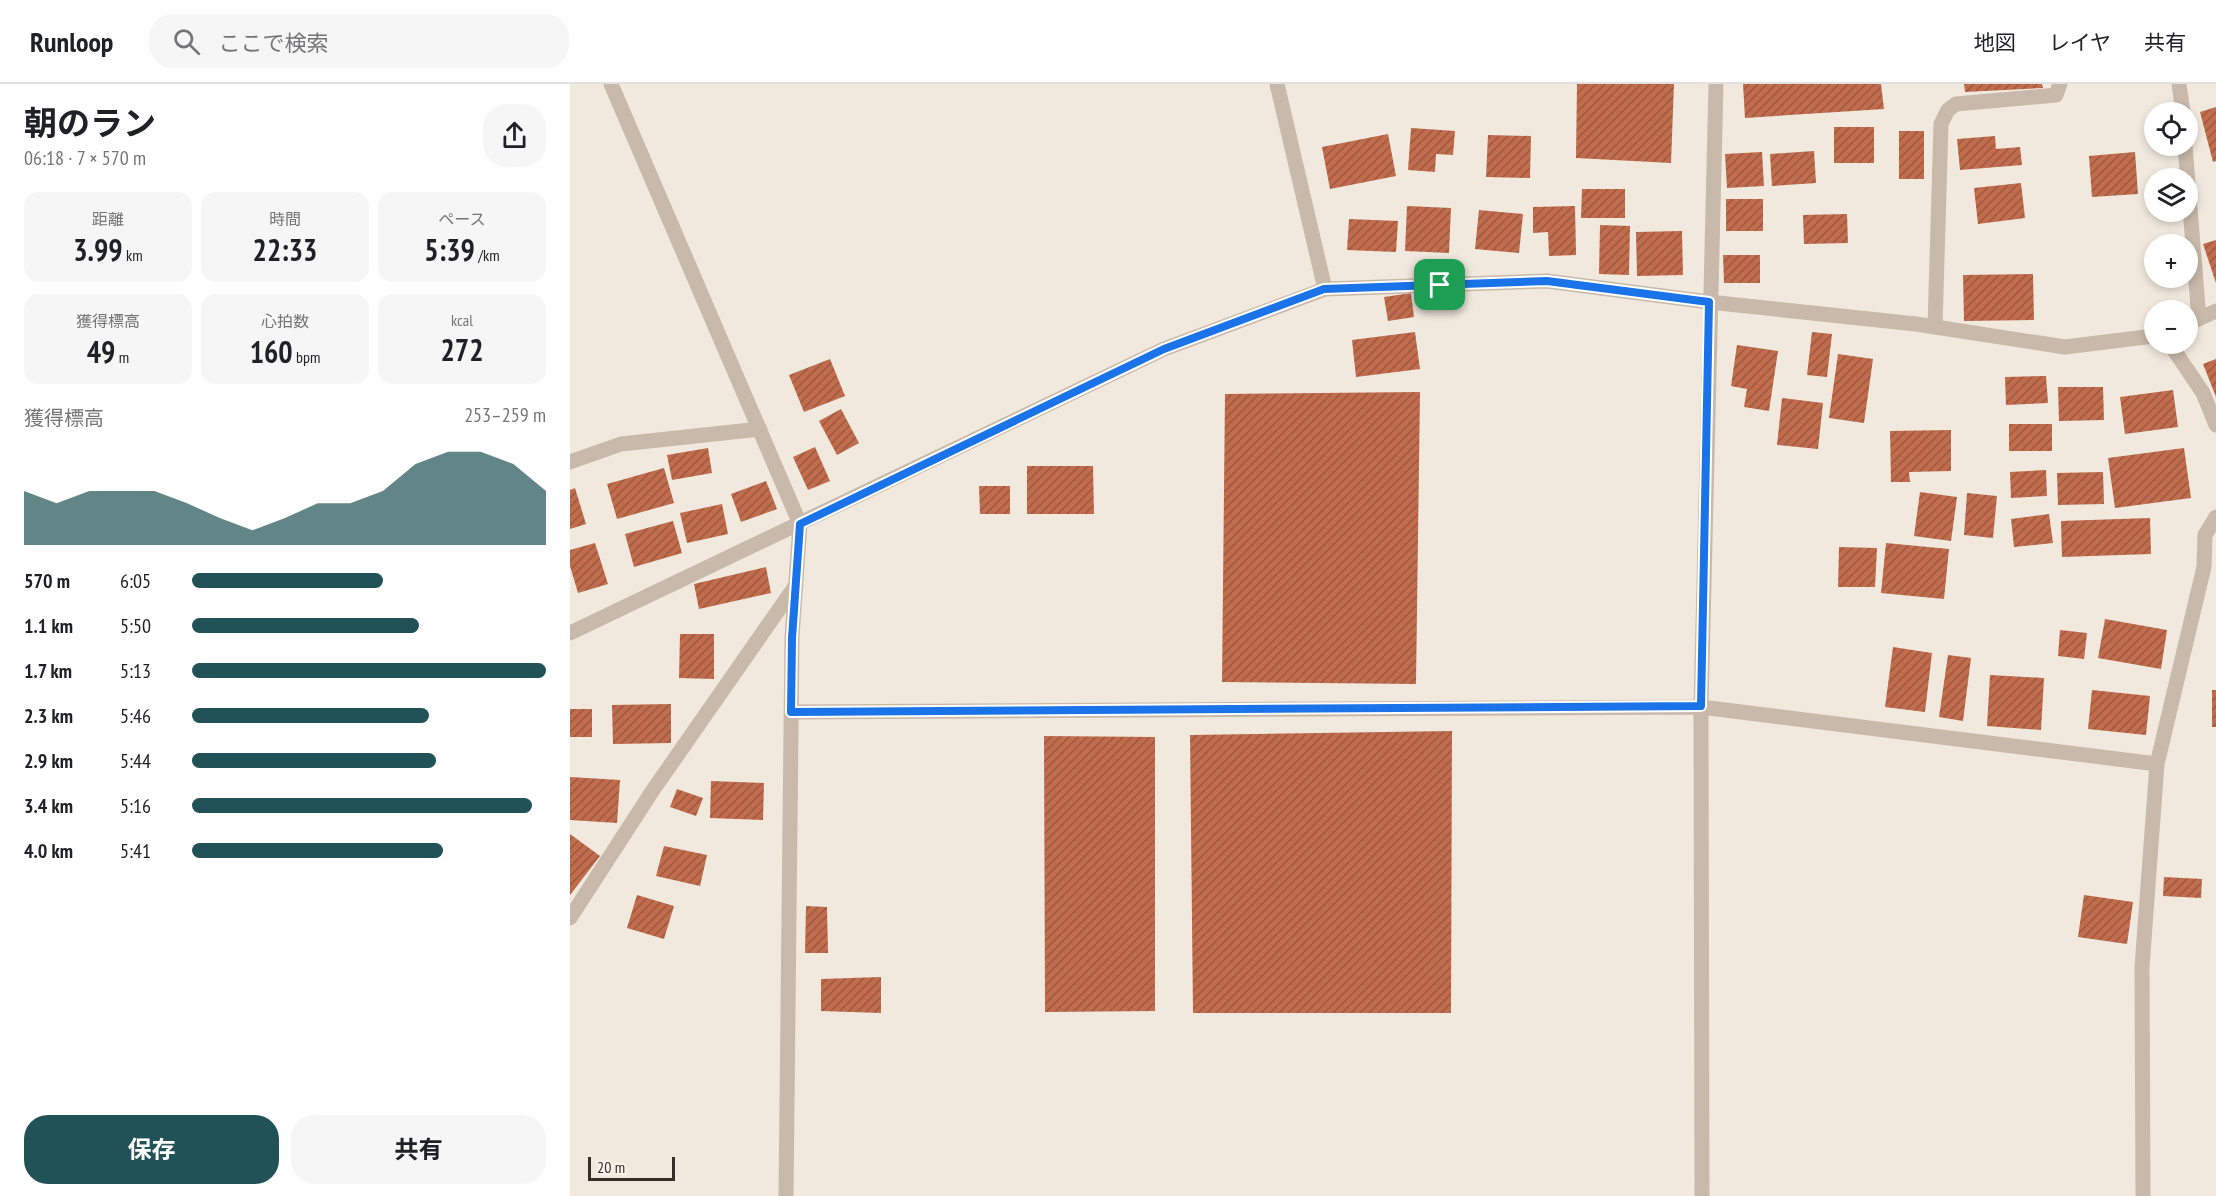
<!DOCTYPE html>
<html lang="ja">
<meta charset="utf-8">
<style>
:root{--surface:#fff;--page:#f6f6f6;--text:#202124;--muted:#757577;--line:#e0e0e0;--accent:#215257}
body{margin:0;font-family:"PT Sans Narrow","Noto Sans JP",sans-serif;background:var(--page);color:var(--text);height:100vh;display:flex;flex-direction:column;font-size:22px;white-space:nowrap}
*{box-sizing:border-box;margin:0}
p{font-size:20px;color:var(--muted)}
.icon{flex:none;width:33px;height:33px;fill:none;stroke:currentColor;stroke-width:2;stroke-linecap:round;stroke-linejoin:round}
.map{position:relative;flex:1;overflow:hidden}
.panel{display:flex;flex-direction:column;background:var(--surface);width:570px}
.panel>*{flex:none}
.controls{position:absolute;left:1574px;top:18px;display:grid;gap:12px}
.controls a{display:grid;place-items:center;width:54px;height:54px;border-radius:50%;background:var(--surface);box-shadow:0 3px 9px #0003;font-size:30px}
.scale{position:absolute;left:18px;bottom:15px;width:87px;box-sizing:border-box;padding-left:6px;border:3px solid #372e29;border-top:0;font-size:16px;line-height:21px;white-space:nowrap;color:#372e29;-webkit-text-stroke:4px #f9f3ea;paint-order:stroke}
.pin{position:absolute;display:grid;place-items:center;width:51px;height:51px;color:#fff;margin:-26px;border-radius:12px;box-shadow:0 3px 9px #0006}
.round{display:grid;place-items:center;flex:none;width:63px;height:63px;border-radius:24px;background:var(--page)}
.overview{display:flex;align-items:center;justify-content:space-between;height:102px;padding:0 24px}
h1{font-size:33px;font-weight:700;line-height:45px}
.metrics{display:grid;grid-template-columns:repeat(3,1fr);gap:9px;height:102px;padding:6px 24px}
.metrics div{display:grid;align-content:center;border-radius:15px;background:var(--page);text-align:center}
.metrics b{font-size:30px;font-weight:700}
.metrics small{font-size:16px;font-weight:400}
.metrics p{font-size:16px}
.chart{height:168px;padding:12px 24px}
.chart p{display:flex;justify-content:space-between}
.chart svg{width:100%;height:108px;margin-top:6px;fill:var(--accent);opacity:.7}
.action{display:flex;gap:12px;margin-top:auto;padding:12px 24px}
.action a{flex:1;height:69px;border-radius:24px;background:var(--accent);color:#fff;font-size:24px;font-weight:700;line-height:69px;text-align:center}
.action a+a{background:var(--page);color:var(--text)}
ul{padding:0 24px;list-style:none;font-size:20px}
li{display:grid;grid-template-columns:96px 72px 1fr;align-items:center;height:45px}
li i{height:15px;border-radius:8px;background:var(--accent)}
header{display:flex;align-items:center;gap:36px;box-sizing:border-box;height:84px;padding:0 30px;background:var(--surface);border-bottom:2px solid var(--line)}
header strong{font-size:28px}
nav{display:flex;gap:33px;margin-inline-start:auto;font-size:21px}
.search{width:420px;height:54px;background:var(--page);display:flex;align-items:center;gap:15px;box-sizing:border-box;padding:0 21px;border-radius:24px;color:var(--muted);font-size:22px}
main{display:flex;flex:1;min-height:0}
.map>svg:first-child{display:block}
.building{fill:url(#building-hatch)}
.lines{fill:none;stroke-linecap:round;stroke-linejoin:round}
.service{stroke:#c9b9aa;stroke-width:15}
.minor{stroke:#c9b9aa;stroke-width:15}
.tertiary{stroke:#c9b9aa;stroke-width:15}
.route-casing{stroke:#fff;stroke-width:12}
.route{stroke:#1a73e8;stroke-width:8}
</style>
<header>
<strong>Runloop</strong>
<div class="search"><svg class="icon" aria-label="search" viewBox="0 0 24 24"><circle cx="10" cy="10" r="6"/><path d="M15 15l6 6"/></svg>ここで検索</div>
<nav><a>地図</a><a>レイヤ</a><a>共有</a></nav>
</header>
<main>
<section class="panel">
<div class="overview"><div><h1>朝のラン</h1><p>06:18 · 7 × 570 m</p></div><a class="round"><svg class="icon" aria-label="share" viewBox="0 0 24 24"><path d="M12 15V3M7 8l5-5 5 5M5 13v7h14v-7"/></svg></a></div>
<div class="metrics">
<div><p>距離</p><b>3.99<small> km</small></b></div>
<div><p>時間</p><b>22:33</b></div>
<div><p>ペース</p><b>5:39<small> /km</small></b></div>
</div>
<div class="metrics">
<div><p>獲得標高</p><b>49<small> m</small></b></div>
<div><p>心拍数</p><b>160<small> bpm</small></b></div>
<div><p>kcal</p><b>272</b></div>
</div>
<div class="chart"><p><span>獲得標高</span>253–259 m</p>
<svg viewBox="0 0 160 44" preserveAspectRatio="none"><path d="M0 44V22L10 27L20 22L30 22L40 22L50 27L60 33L70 38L80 33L90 27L100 27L110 22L120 11L130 6L140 6L150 11L160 22V44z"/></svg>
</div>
<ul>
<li><b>570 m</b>6:05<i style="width:54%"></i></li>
<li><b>1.1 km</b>5:50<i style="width:64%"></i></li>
<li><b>1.7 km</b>5:13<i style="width:100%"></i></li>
<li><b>2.3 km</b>5:46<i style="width:67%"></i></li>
<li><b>2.9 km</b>5:44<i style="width:69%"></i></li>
<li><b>3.4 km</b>5:16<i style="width:96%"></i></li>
<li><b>4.0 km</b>5:41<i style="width:71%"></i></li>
</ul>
<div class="action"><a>保存</a><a>共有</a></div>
</section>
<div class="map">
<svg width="1646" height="1112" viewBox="0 0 1646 1112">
<defs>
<pattern id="building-hatch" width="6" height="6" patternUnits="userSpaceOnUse" patternTransform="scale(1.5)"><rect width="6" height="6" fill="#c06c4d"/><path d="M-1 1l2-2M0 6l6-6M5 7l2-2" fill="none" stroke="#9d5940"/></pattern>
</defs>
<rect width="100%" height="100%" fill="#f1e9de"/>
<!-- building -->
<path class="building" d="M 1007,0 L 1104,0 L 1101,79 L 1006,74 Z
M 1173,0 L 1311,0 L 1314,25 L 1175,34 Z
M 1394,0 L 1472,0 L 1473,4 L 1395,8 Z
M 1646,23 L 1646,77 L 1643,78 L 1630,28 Z
M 1264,43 L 1304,43 L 1304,79 L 1264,79 Z
M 841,44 L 885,47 L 883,71 L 866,70 L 865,88 L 838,86 Z
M 1329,47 L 1354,47 L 1354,95 L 1329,95 Z
M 818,50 L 826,92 L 760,105 L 752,63 Z
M 918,51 L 961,52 L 960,94 L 916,93 Z
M 1425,52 L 1426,65 L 1450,63 L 1452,81 L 1390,86 L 1387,55 Z
M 1244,67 L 1246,99 L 1202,102 L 1200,70 Z
M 1192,68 L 1194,102 L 1157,104 L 1155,70 Z
M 1565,68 L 1568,110 L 1522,113 L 1519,72 Z
M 1451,99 L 1455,134 L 1408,140 L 1404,104 Z
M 1012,105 L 1055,105 L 1055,134 L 1011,134 Z
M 1156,115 L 1193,115 L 1193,147 L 1156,147 Z
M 837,122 L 881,124 L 879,169 L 835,167 Z
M 1005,122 L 1006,171 L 979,172 L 978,148 L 963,149 L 963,123 Z
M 909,126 L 953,130 L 949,169 L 905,165 Z
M 1277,130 L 1278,159 L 1234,160 L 1233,131 Z
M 779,135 L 828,137 L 826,168 L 777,166 Z
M 1030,141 L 1060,142 L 1059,191 L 1029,190 Z
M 1112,147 L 1113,191 L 1067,192 L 1066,148 Z
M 1646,156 L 1646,199 L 1633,160 Z
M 1153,171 L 1190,171 L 1190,199 L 1154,199 Z
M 1463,190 L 1464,236 L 1394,237 L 1393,191 Z
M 841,209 L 844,233 L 818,237 L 814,213 Z
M 845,248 L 850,285 L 786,293 L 782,256 Z
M 1242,248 L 1262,250 L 1257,293 L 1237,291 Z
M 1167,261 L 1208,267 L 1199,327 L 1174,323 L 1177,305 L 1161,302 Z
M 1268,270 L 1303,275 L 1294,339 L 1259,334 Z
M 260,275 L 275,312 L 234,328 L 219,291 Z
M 1646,275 L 1646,313 L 1633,280 Z
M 1476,292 L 1478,319 L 1436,321 L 1435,293 Z
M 1488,303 L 1533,303 L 1534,336 L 1489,337 Z
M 1603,306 L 1608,343 L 1555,350 L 1550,313 Z
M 850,308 L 846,600 L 652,598 L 655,310 Z
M 1212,314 L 1253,319 L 1248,365 L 1207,361 Z
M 271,325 L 289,359 L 267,371 L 249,337 Z
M 1439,340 L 1482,340 L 1482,367 L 1439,367 Z
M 1381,346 L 1381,387 L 1339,388 L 1340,398 L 1321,398 L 1320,347 Z
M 245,363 L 260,397 L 238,406 L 223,373 Z
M 138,364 L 142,389 L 102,396 L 97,371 Z
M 1614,364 L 1621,414 L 1545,424 L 1538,374 Z
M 457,382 L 523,382 L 524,430 L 457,430 Z
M 94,384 L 104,419 L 47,435 L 37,400 Z
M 1476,386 L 1477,412 L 1441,414 L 1440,388 Z
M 1533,388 L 1534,420 L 1488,421 L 1487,389 Z
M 196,397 L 207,425 L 171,438 L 161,410 Z
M 409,402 L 440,402 L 440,430 L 410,430 Z
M 5,404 L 16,440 L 0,445 L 0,406 Z
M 1350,408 L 1387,413 L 1381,457 L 1344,452 Z
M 1397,409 L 1427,412 L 1423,454 L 1394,451 Z
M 152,420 L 158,450 L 117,459 L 110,429 Z
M 1479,430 L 1483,459 L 1444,463 L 1441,435 Z
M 1580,434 L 1581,470 L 1492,473 L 1491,437 Z
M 103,437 L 112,469 L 64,483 L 55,450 Z
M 25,459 L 38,500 L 8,509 L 0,482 L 0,466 Z
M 1316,459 L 1379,465 L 1374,515 L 1311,509 Z
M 1269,463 L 1307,464 L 1305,503 L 1268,503 Z
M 196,483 L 201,509 L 129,525 L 124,500 Z
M 1535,535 L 1597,546 L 1591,585 L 1528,574 Z
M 1490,546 L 1517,549 L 1514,575 L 1488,572 Z
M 110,550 L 144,550 L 144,595 L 109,594 Z
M 1323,563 L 1362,569 L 1355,628 L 1315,623 Z
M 1378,571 L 1401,574 L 1393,637 L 1369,633 Z
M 1420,591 L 1474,594 L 1471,646 L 1417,642 Z
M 1522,606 L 1580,612 L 1576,651 L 1518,645 Z
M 1642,606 L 1646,606 L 1646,643 L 1642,643 Z
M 101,620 L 101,659 L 43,660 L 42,621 Z
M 0,625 L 22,625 L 22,653 L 0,653 Z
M 882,647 L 881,929 L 623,929 L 620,651 Z
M 474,652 L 585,653 L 585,927 L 475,928 Z
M 0,693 L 50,696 L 47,739 L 0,736 Z
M 141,697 L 194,699 L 193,736 L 140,734 Z
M 107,705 L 133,714 L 126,732 L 100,723 Z
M 0,750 L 30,772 L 0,811 Z
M 94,762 L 137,771 L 130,802 L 86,792 Z
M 1594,793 L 1632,795 L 1631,814 L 1593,812 Z
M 67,811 L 104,822 L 94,855 L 57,844 Z
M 1514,811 L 1563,818 L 1557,860 L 1508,853 Z
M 236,822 L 257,823 L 258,869 L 235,869 Z
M 311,893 L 311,929 L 251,927 L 251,895 Z"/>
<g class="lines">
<!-- service -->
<path class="service" d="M 1609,0 L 1613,28
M 1615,62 L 1629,235
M 1365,243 L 1371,40 L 1378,26 L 1386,20 L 1486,11 L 1490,0"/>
<!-- minor -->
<path class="minor" d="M 41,0 L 230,440 L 222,553 L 216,1112
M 707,0 L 755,205
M 1600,260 L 1633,309 L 1646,341
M 0,378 L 51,360 L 190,345
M 221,628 L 1131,623 L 1587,680
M 0,834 L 83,706 L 226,501
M 1132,1112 L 1131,623 L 1146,0
M 1573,1112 L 1572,883 L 1587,680 L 1634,483 L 1635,451 L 1646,433"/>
<!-- tertiary -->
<path class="tertiary" d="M 1617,240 L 1646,227
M 0,549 L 594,265 L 755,205 L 977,197 L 1139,218 L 1346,240 L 1495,263 L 1584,252"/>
</g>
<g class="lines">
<defs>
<path id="route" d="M 977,197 L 1139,218 L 1131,622 L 221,628 L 222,554 L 230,440 L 594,265 L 754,205 Z"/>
</defs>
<!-- route casing -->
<use href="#route" class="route-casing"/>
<!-- route -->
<use href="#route" class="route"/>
</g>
</svg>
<div class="controls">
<a><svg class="icon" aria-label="locate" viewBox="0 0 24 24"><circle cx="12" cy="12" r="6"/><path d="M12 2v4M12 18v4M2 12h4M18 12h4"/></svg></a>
<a><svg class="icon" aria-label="layers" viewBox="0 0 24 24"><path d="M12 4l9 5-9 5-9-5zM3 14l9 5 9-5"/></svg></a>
<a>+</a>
<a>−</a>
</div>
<div class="scale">20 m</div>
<div class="pin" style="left:870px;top:201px;background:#1e9e55"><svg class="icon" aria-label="arrive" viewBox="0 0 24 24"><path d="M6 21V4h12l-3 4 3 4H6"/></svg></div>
</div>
</main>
